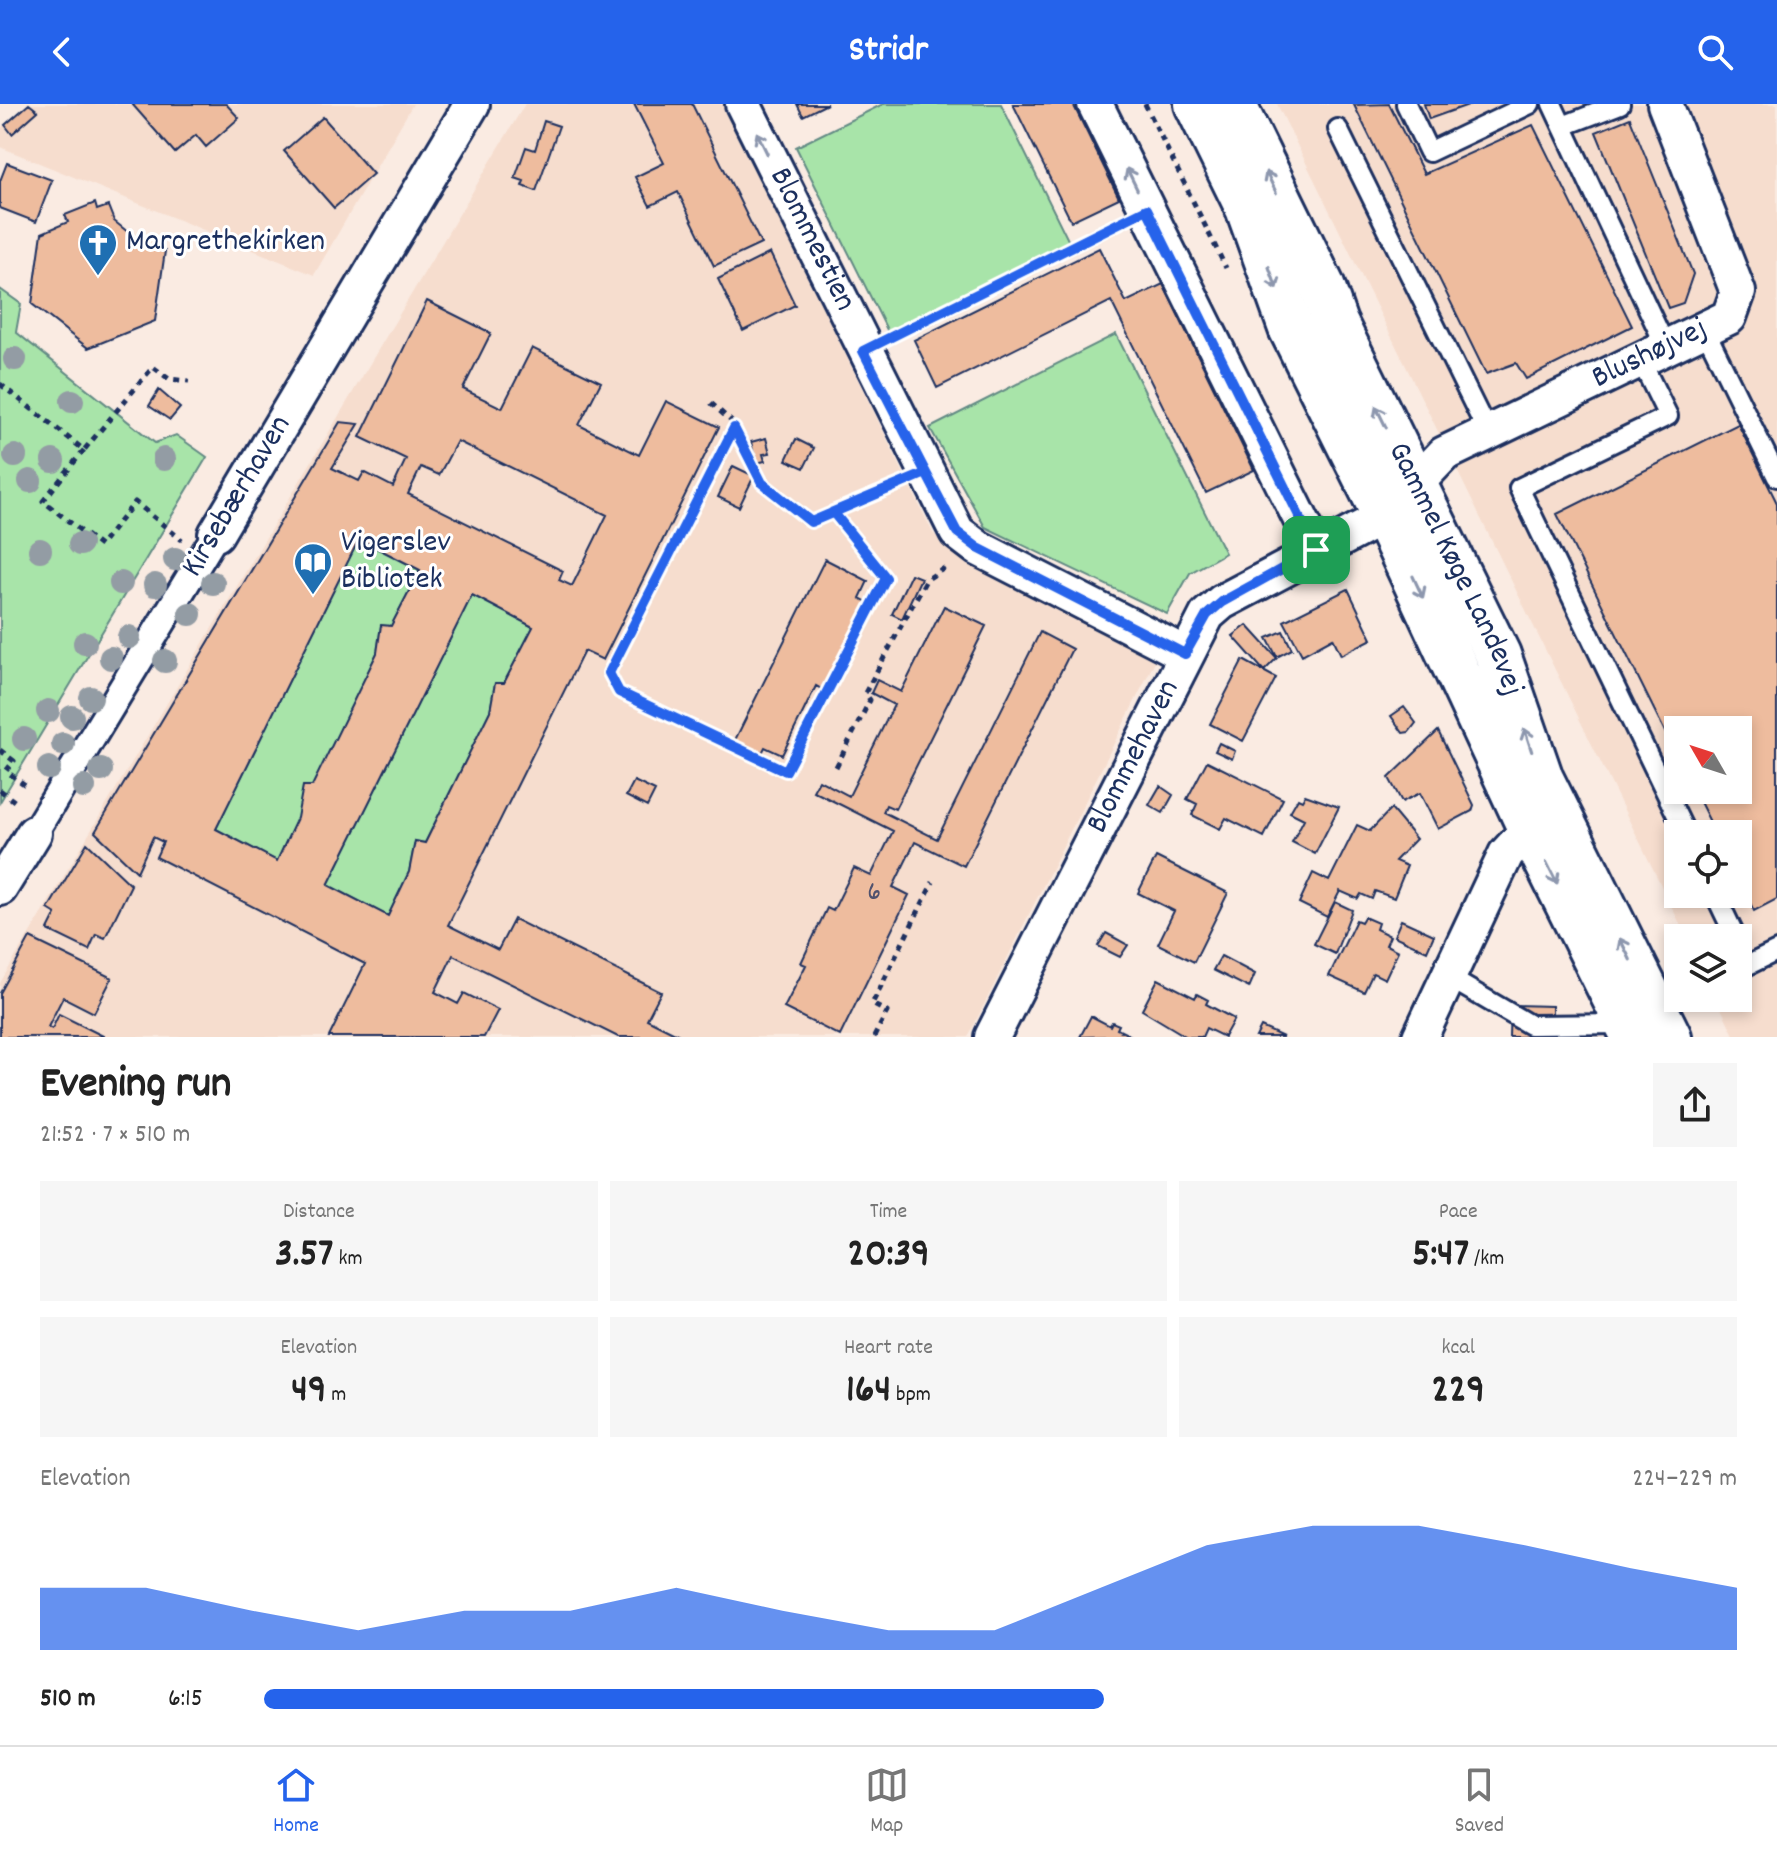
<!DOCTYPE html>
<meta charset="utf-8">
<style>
:root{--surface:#fff;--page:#f6f6f6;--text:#222;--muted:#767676;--line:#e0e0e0;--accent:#2563eb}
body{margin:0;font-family:Dekko,sans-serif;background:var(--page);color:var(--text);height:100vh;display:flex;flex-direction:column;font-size:30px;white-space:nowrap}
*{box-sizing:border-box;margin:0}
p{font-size:26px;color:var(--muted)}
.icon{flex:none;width:44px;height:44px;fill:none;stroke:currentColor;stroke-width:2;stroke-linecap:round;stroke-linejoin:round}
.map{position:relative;height:933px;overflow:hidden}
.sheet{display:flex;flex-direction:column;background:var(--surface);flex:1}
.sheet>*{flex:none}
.needle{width:52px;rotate:309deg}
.controls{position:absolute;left:1664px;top:612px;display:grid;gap:16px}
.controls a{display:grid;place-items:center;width:88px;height:88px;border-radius:0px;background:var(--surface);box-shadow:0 4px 12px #0003;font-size:40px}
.pin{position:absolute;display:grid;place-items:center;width:68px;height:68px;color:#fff;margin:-34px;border-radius:16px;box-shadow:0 4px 12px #0006}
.round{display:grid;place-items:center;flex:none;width:84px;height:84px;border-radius:0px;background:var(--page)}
.head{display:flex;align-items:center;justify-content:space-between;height:136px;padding:0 40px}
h1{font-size:44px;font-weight:700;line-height:60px}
.stats{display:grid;grid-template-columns:repeat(3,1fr);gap:12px;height:136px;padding:8px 40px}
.stats div{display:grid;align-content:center;border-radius:0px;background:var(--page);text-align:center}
.stats b{font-size:40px;font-weight:700}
.stats small{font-size:22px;font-weight:400}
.stats p{font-size:22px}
.chart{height:224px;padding:16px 40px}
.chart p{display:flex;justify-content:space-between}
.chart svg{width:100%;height:144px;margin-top:8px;fill:var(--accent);opacity:.7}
ul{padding:0 40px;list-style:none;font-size:26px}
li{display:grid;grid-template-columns:128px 96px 1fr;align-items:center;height:60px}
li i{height:20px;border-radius:10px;background:var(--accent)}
header{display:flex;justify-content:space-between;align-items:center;height:104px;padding:0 40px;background:var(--accent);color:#fff;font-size:36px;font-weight:700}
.dock{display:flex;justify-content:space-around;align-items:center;height:112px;border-top:2px solid var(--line);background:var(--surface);font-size:22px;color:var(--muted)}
.dock a{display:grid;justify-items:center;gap:4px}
.dock .current{color:var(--accent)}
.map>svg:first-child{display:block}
.built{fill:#f6ddce;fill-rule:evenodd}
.green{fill:#a8e4a9;stroke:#628a84;stroke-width:2}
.building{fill:#eebc9e;stroke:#1b2f5e;stroke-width:2;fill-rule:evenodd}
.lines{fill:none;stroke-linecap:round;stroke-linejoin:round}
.service-casing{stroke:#1b2f5e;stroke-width:24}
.pedestrian-casing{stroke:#1b2f5e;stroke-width:32}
.minor-casing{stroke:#1b2f5e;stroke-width:40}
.secondary-casing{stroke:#1b2f5e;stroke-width:50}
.path{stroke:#1b2f5e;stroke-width:5;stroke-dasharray:6 6;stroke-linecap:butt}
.service{stroke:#fff;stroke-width:18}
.pedestrian{stroke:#fff;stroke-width:26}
.minor{stroke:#fff;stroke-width:34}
.secondary{stroke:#fff;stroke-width:44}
.tree{fill:#939ca4}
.oneway{stroke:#8d97ae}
.route-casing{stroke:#fff;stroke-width:16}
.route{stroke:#2563eb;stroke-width:10}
.labels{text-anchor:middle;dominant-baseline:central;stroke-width:6;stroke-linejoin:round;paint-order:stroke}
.number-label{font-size:28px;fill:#50526e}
.street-label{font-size:32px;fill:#1b2f5e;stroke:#fff}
.poi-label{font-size:32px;fill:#1b2f5e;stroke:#fff;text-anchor:start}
</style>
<header><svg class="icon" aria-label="back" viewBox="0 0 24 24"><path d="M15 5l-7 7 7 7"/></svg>Stridr<svg class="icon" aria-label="search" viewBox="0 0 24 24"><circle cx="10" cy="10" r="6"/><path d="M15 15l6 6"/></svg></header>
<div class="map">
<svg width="1777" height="933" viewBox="0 0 1777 933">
<rect width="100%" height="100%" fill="#faebe2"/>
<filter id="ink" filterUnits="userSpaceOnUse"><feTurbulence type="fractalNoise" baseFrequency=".0125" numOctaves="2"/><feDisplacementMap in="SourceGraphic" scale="16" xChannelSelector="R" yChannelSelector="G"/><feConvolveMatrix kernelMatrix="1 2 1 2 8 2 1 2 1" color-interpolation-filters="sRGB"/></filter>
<g filter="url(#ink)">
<!-- built -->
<path class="built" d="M 28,0 L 413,0 L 314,171 L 0,43 L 0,25 Z
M 525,0 L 723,0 L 933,429 L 965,459 L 1158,551 L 968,933 L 0,933 L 0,879 Z
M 1277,0 L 1777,0 L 1777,933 L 1735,933 L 1716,894 L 1738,894 L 1738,834 L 1687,834 ZM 1678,626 L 1738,626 L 1738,686 L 1678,686 ZM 1678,730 L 1738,730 L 1738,790 L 1678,790 Z"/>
<!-- green -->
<path class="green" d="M 883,0 L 1001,0 L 1072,144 L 891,234 L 796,43 Z
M 0,185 L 21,200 L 16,228 L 155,339 L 176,331 L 207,353 L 0,698 Z
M 1116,230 L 1225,449 L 1190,469 L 1167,510 L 985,423 L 930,324 Z
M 359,435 L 420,466 L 391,522 L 381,521 L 377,549 L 277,757 L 216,725 Z
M 472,491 L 533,523 L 504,579 L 495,579 L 490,607 L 425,739 L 415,737 L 409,768 L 388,812 L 328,781 Z"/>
<!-- building -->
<path class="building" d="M 29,0 L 38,7 L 12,30 L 5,21 Z
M 132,0 L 226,0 L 239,14 L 206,43 L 196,31 L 175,49 Z
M 634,0 L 692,0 L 761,140 L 714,162 L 678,88 L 650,102 L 635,73 L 664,59 Z
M 797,0 L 827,0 L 803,12 Z
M 1013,0 L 1073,0 L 1119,94 L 1071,117 Z
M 1389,0 L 1424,70 L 1533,21 L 1632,222 L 1526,275 L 1516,259 L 1486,270 L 1354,1 Z
M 1424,0 L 1471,0 L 1429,15 Z
M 323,13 L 373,70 L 334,104 L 284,47 Z
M 1630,14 L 1693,170 L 1683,199 L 1668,204 L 1596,28 Z
M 544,17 L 559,22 L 536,87 L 522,82 L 524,77 L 515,74 L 526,43 L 535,46 Z
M 7,59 L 52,76 L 36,118 L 0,104 L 0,77 Z
M 95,99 L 97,106 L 108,102 L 114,117 L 148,144 L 165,147 L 155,217 L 88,244 L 32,200 L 42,129 L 68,118 L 65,111 Z
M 1099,144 L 1126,198 L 1163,180 L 1254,366 L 1206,389 L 1111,197 L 937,284 L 914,236 Z
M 770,149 L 795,201 L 743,227 L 718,175 Z
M 427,197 L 491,229 L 463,285 L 502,304 L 532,244 L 601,278 L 579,321 L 639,351 L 666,297 L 719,323 L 603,556 L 584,547 L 448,821 L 498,846 L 514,815 L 661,888 L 647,915 L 683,933 L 618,933 L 453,851 L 435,888 L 458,900 L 464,889 L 498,906 L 484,933 L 329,933 L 365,860 L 156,753 L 163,738 L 153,733 L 137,768 L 95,728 L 340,318 L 359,320 L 332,364 L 359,377 L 364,368 L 393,383 L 406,355 L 360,333 ZM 457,337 L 607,411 L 572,482 L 559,476 L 563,467 L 408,390 L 421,363 L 439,371 ZM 359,435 L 420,466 L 391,522 L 381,521 L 377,549 L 312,682 L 303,682 L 297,714 L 277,757 L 216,725 ZM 472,491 L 533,523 L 504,579 L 495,579 L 490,607 L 425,739 L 415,737 L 409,768 L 388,812 L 328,781 Z
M 159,286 L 180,304 L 170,316 L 149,302 Z
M 1738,320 L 1777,399 L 1777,795 L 1754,807 L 1738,775 L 1738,730 L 1716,730 L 1694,686 L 1738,686 L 1738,626 L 1678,626 L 1678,654 L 1557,410 Z
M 766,334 L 770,349 L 763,350 L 765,357 L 756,359 L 751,338 Z
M 796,335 L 814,344 L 804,364 L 786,356 Z
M 733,362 L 754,372 L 739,403 L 718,393 Z
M 825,455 L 868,477 L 860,494 L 869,499 L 825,587 L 816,582 L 782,651 L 765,643 L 761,651 L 734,638 Z
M 911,470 L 921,474 L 902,515 L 892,510 Z
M 1348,485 L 1372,535 L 1341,551 L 1333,534 L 1302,551 L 1284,517 Z
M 944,502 L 986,522 L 895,705 L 886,701 L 883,708 L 937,735 L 1040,528 L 1072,545 L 964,762 L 915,738 L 893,783 L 909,791 L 840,932 L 784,904 L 806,861 L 801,859 L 827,804 L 833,807 L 854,764 L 871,772 L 893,727 L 813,687 L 819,676 L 849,692 L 894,601 L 871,589 L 877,576 L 901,588 Z
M 1247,521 L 1277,554 L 1264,567 L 1233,532 Z
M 1283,527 L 1292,545 L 1277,553 L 1267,534 Z
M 1243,556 L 1276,574 L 1243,637 L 1210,620 Z
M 1404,603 L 1416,619 L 1409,628 L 1403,629 L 1391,612 Z
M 1438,627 L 1474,701 L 1472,707 L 1438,725 L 1420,689 L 1402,698 L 1389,674 Z
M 1219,639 L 1235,647 L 1232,655 L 1215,647 Z
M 1207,657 L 1283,695 L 1264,733 L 1226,714 L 1220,725 L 1192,711 L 1197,700 L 1187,695 Z
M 634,677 L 655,687 L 647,703 L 626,692 Z
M 1160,682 L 1173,691 L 1163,709 L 1149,701 Z
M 1305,691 L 1339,703 L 1315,750 L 1292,738 L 1304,715 L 1290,708 L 1298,694 L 1302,696 Z
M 1391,705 L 1416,735 L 1395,757 L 1407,762 L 1394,794 L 1375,787 L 1372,795 L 1361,790 L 1358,795 L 1340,787 L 1327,813 L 1299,799 L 1313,769 L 1329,777 L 1357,721 L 1370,727 Z
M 87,739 L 131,781 L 105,834 L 96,830 L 89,846 L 48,826 L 56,810 L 48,805 Z
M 1156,753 L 1228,789 L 1194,858 L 1158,840 L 1174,807 L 1138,789 Z
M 1335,798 L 1352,806 L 1335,850 L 1314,840 Z
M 1364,813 L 1378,819 L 1376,825 L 1390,832 L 1386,841 L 1398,847 L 1385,875 L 1373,869 L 1364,888 L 1329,872 L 1356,816 L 1361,818 Z
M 1401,816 L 1434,831 L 1427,847 L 1394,832 Z
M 1106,829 L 1128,841 L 1120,853 L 1098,842 Z
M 30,834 L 112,874 L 94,909 L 63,893 L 48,923 L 52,925 L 59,910 L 105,933 L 0,933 L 0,889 Z
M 1221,852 L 1255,870 L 1249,884 L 1213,866 Z
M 1158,875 L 1195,894 L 1197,890 L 1208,896 L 1206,900 L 1234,915 L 1224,933 L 1206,924 L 1202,933 L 1187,933 L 1142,906 Z
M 1510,901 L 1552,902 L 1552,933 L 1509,933 Z
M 1091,912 L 1110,922 L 1112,918 L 1119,921 L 1117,925 L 1131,932 L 1080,933 Z
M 1261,923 L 1283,933 L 1256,933 Z"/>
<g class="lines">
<defs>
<path id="service" d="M 1406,0 L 1429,48 L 1530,0
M 1552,0 L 1666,243
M 1563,22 L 1620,0
M 1338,25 L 1488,329
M 1704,224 L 1777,373
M 1640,255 L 1668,312 L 1519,384 L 1686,730
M 1715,790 L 1736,834
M 1738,866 L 1777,847
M 1448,873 L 1530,921 L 1625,920"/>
<path id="pedestrian" d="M 34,729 L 216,430"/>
<g id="minor">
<path id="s1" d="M 743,0 L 957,428 L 978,444 L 1185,550"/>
<path d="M 1095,0 L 1316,446"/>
<path d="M 216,430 L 472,0"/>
<path d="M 0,784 L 34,729"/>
<path id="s2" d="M 992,933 L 1207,511 L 1222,498 L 1385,412 L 1444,350 L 1729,213 L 1738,188 L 1665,0"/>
<path d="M 1420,933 L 1506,750 L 1530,724 L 1549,713"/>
</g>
<g id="secondary">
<path d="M 1197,0 L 1248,104 L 1291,224 L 1385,412 L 1530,724 L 1634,933"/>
<path id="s3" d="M 1233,0 L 1322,182 L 1335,219 L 1498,551 L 1541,675 L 1669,933"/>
</g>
</defs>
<!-- service casing -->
<use href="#service" class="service-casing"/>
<!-- pedestrian casing -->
<use href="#pedestrian" class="pedestrian-casing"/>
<!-- minor casing -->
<use href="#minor" class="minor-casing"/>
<!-- secondary casing -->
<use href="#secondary" class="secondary-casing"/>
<!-- path -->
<path class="path" d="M 1145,0 L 1226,164
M 894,231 L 1118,120
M 0,280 L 84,346 L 153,263 L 169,275 L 189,277
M 711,299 L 731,317 L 762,379 L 811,418 L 900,381
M 734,324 L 609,569 L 619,588 L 786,667 L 886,474 L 833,408
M 84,346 L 43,397 L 100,442 L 135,398 L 182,436
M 0,646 L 14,657 L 6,667 L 28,683
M 836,663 L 870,596 L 865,589 L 926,476 L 949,461
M 0,686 L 18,700
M 874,933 L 887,908 L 872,900 L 933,778"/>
<!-- service -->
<use href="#service" class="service"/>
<!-- pedestrian -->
<use href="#pedestrian" class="pedestrian"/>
<!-- minor -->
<use href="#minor" class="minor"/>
<!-- secondary -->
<use href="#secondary" class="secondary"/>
</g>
<!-- trees -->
<g class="tree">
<circle cx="15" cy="255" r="12"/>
<circle cx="72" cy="297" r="12"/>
<circle cx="15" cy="352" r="12"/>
<circle cx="164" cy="355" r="12"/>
<circle cx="53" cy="357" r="12"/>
<circle cx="30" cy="377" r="12"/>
<circle cx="80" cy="440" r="12"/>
<circle cx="40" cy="446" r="12"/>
<circle cx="175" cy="455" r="12"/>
<circle cx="121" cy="479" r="12"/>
<circle cx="213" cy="479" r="12"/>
<circle cx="155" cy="481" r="12"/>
<circle cx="190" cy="510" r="12"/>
<circle cx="129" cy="533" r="12"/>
<circle cx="85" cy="539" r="12"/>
<circle cx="111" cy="554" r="12"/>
<circle cx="165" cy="557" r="12"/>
<circle cx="91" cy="594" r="12"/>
<circle cx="48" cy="607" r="12"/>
<circle cx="72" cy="613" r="12"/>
<circle cx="24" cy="635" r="12"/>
<circle cx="63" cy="640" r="12"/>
<circle cx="49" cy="664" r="12"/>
<circle cx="101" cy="666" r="12"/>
<circle cx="84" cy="683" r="12"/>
</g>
<!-- one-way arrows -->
<defs><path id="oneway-shaft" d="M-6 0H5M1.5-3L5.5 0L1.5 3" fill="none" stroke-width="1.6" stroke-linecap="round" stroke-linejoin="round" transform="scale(2)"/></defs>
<g class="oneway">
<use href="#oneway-shaft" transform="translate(762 39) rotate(-116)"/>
<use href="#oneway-shaft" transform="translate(1132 75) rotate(-116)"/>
<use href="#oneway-shaft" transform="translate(1271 78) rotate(-116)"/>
<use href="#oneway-shaft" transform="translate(1273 174) rotate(70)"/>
<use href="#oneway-shaft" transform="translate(1381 313) rotate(-116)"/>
<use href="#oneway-shaft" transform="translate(1418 483) rotate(65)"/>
<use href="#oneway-shaft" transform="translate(1528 636) rotate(-108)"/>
<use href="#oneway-shaft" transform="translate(1552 769) rotate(63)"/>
<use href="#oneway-shaft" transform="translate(1625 845) rotate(-116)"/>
</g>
</g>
<g class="lines" filter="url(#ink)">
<defs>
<path id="route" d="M 1316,446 L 1222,498 L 1207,511 L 1185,550 L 978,444 L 957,428 L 926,369 L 811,418 L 762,379 L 734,324 L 609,569 L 619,588 L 786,667 L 886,474 L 833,408 L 926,369 L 863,247 L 1147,105 L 1316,446"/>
</defs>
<!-- route casing -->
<use href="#route" class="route-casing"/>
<!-- route -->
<use href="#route" class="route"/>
</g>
<!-- icons -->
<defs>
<symbol id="church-pin" viewBox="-11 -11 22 30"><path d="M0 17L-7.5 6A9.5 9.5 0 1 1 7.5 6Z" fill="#1f6fb2" stroke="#fff"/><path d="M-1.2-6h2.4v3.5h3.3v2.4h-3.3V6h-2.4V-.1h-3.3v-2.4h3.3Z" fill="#fff"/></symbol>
<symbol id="library-pin" viewBox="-11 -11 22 30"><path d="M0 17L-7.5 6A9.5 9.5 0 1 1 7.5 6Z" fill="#1f6fb2" stroke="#fff"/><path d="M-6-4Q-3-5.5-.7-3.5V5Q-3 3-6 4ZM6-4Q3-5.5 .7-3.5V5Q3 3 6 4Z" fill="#fff"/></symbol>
</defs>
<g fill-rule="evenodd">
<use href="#church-pin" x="76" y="117" width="44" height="60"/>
<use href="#library-pin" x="291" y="436" width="44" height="60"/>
</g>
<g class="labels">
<!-- number labels -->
<g class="number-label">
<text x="874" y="790">6</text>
</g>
<!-- street labels -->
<g class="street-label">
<text stroke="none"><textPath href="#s1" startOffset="152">Blommestien</textPath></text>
<text stroke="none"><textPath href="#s2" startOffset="992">Blushøjvej</textPath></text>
<text transform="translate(238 393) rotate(-59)">Kirsebærhaven</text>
<text stroke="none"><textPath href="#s3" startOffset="516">Gammel Køge Landevej</textPath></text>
<text stroke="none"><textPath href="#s2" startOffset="314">Blommehaven</textPath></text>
</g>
<!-- poi labels -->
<g class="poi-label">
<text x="126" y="139">Margrethekirken</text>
<text x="341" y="440">Vigerslev<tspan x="341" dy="37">Bibliotek</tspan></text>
</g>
</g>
</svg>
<div class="controls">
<a><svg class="needle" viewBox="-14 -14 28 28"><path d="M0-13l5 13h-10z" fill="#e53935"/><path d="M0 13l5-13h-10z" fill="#767676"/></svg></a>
<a><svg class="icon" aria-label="locate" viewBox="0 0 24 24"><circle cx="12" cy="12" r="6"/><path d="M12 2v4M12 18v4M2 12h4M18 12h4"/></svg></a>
<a><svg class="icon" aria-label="layers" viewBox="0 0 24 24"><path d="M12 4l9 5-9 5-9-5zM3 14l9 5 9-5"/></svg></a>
</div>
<div class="pin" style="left:1316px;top:446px;background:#1e9e55"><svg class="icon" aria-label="arrive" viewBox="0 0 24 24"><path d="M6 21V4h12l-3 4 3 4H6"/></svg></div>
</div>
<section class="sheet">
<div class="head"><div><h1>Evening run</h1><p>21:52 · 7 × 510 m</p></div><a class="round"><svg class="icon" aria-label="share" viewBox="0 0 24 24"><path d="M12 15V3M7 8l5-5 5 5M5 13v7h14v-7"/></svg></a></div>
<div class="stats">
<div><p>Distance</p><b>3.57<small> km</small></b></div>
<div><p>Time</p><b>20:39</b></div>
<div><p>Pace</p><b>5:47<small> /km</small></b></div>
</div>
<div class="stats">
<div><p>Elevation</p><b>49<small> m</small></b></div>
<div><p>Heart rate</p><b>164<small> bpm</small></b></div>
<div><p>kcal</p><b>229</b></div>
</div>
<div class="chart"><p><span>Elevation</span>224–229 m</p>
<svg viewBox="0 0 160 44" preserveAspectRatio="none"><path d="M0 44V25L10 25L20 32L30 38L40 32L50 32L60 25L70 32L80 38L90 38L100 25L110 12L120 6L130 6L140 12L150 19L160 25V44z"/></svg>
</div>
<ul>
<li><b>510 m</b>6:15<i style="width:57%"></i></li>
</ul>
</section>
<nav class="dock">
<a class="current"><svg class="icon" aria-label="home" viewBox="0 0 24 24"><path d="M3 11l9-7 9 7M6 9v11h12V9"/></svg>Home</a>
<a><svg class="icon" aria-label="map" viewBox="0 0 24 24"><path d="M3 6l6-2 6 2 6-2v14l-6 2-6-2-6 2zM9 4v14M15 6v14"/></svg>Map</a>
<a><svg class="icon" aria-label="saved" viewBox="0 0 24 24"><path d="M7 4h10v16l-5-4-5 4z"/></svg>Saved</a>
</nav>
